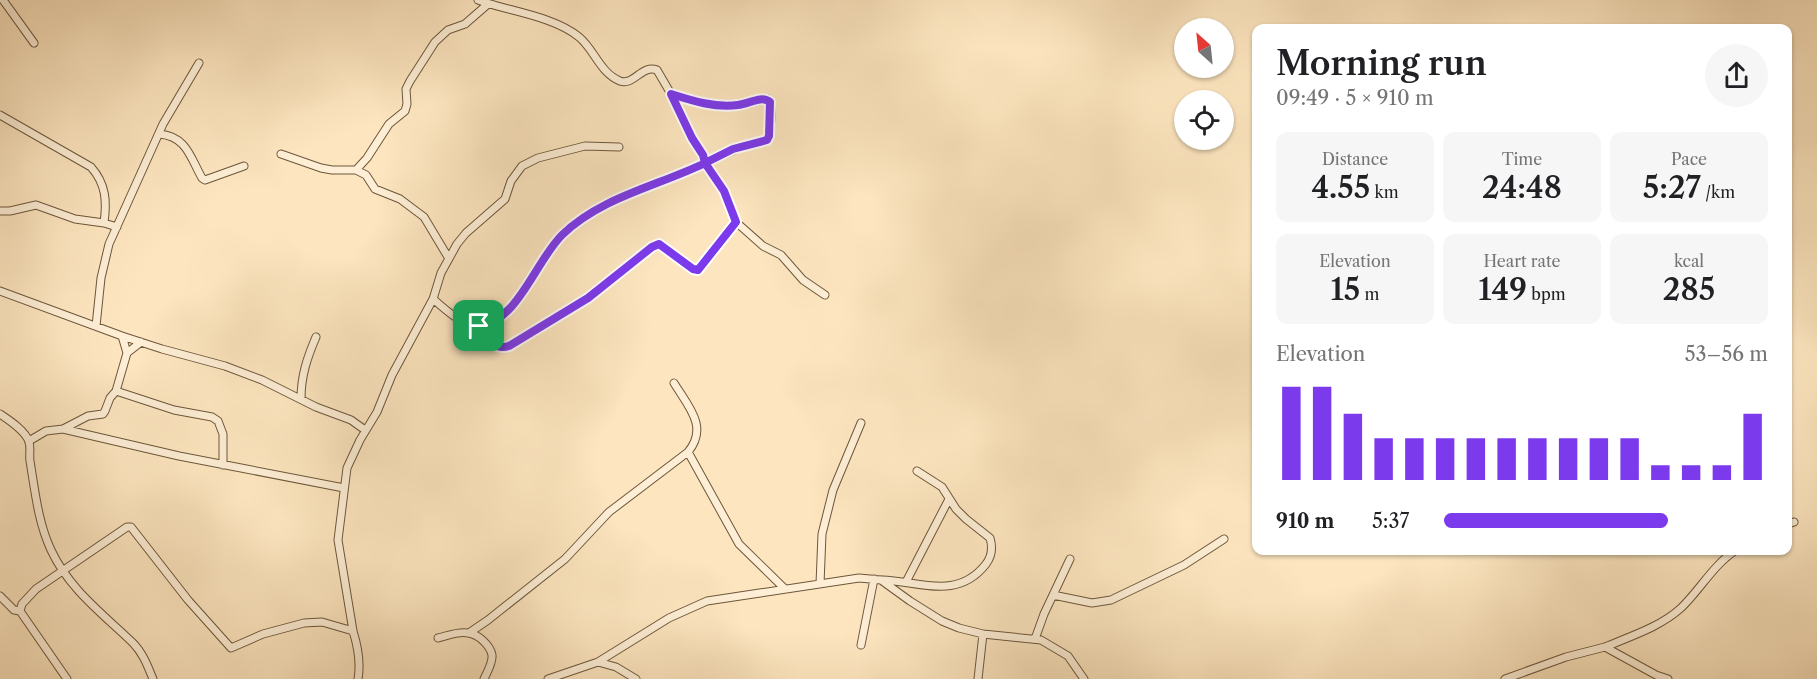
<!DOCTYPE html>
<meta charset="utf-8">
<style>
:root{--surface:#fff;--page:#f6f6f6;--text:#202124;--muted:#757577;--accent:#7c3aed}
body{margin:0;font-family:"Libre Caslon Text",serif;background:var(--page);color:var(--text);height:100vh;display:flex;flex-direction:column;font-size:22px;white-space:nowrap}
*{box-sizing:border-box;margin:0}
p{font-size:20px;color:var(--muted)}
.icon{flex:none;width:33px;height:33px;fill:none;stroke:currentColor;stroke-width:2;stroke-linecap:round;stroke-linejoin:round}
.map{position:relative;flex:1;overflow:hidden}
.side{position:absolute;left:1252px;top:24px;width:540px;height:531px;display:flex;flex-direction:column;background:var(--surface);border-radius:12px;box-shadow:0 2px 4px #0004}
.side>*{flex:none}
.needle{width:39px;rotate:333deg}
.buttons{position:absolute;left:1174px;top:18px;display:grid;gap:12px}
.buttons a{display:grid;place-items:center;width:60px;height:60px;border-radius:50%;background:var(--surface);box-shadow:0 2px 4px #0004;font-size:30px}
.pin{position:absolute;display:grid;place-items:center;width:51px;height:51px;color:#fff;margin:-26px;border-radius:12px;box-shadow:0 3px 9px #0006}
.round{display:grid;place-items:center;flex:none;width:63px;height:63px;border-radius:32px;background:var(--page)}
.overview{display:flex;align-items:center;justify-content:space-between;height:102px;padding:0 24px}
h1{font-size:33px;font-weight:600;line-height:45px}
.stats{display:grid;grid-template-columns:repeat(3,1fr);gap:9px;height:102px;padding:6px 24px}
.stats div{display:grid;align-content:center;border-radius:12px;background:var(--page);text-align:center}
.stats b{font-size:30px;font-weight:600}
.stats small{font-size:16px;font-weight:400}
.stats p{font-size:16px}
.chart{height:168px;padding:12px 24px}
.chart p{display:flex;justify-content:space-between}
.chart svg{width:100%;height:108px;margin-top:6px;stroke:var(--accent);stroke-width:6}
ul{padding:0 24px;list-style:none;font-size:20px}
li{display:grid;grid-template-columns:96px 72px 1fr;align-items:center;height:45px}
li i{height:15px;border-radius:8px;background:var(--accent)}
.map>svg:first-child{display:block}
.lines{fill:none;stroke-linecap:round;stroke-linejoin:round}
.street-casing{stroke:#6d563a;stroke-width:9}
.street{stroke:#fdeed5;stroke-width:7}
.route-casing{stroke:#fff;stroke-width:12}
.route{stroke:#7c3aed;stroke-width:8}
</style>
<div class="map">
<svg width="1817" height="679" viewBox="0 0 1817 679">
<rect width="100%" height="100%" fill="#fce5bf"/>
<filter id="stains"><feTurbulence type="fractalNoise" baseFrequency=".00333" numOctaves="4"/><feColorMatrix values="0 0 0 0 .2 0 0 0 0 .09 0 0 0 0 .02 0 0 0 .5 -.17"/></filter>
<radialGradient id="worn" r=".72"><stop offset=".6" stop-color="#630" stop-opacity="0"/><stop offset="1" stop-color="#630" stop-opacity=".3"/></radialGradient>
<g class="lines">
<defs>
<path id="street" d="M 3,0 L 34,43
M 478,0 C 507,11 554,16 579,37 C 594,49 600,73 620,81 C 634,86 642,64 657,70 L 671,94 L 692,138 L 703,155 L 709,170 L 724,191 L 736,222 L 698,270 L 693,269 L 659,244 L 652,247 L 588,298 L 509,346 C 493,351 487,337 479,326
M 0,115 L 91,167 C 106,184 107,201 104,223
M 160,134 C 187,137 190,157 202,178 L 205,180 L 244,166
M 281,154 L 321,168 L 332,170 L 356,170 L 366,175 L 375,189 L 400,199 L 424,217 L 448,257
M 356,170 L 367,158 L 389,124 L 405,111 L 407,104 L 406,89 L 410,81 L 435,42 L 448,30 L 465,24 L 488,4
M 0,211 L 10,211 L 36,205 L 75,219 L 104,223 L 117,227
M 736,222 L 763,246 L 781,255 L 803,280 L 825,295
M 0,291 L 122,336 L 162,349 L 225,366 L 262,380 L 316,407 L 351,420 L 365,430
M 433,299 C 449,312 466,331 489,324 C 518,316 539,256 563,233 C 600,200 650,187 695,168 C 718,159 737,145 763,142 L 767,140 L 769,136 C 770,125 774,109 768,99 L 740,105 L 714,106 L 671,94
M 96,326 L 101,278 L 109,244 L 163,124 L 199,63
M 127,353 L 141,342
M 116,391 L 174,410 L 212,417 L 218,421 L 223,434 L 223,465
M 301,399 C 301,376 307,358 316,337
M 0,414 C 9,420 26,431 29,442 C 31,448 29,455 30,461 C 35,491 38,522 51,550 C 69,589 103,614 133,643 C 143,653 148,667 153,679
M 63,429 L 179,456 L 344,488
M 29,441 L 46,431 L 63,429 L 88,416 L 103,414 L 105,411 L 110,398 L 116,391 L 127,353 L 122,336
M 688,452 L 739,544 L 785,589
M 1788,524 L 1794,522
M 882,580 C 920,581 957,601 986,564 C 992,556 993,548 990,538 L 966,519 L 956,509 L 942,487 L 917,471
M 906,582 L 949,499
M 820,584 L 822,534 L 833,490 L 861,423
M 1053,595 L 1092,603 L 1111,600 L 1184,565 L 1224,539
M 0,596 L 14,610 L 20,611 L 67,679
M 20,611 L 22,604 L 36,589 L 127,527 L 131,527 L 188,600 L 231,648 L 263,634 L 304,623 L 322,622 L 353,631
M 469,633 L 488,620 L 565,559 L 609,512 L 688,452 C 709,427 688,406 674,383
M 438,638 C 447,636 458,631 468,633 C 478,634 490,645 492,655 C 493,663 487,672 484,679
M 1035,639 L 1044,614 L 1070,559
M 861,645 L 874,579
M 1605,647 C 1631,636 1660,627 1681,608 C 1700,590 1713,565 1736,550
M 598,662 L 616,667 L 636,679
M 358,679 C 361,662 358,647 353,631 L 338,540 L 347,468 L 360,440 L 377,412 L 392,375 L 433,299 L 441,273 L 457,244 L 466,233 L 505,199 L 511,181 L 522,166 L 538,158 L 585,146 L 619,147
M 548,679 L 598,662 L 669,618 L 707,601 L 859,578 L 881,580 L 910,601 L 942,621 L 959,628 L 983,634 L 1041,640 L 1068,656 L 1084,679
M 978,679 L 983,634
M 1505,679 L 1566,657 L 1605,647 L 1656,675 L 1668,679"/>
</defs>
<!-- street casing -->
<use href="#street" class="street-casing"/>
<!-- street -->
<use href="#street" class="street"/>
</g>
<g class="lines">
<defs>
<path id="route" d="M 479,326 C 488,337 493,351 509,346 L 588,298 L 652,247 L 659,244 L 693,269 L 698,270 L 736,222 L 724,191 L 705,163 L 733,149 L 767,140 L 769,136 L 770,102 C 761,95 749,104 738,105 C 715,108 693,101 671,94 L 692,138 L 703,155 L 705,163 C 658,186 601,197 562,235 C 535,262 518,321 479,326"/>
</defs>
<!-- route casing -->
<use href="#route" class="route-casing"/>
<!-- route -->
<use href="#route" class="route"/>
</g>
<rect width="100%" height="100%" filter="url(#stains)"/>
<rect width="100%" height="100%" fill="url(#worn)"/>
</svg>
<div class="buttons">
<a><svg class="needle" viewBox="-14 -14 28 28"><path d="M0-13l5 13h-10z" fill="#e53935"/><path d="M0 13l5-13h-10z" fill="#757577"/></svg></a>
<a><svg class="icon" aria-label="locate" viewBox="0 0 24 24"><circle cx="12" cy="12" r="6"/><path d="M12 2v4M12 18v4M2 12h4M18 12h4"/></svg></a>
</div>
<div class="pin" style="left:479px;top:326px;background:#1e9e55"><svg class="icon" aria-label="arrive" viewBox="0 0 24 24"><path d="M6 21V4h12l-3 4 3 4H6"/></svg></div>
<section class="side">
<div class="overview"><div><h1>Morning run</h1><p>09:49 · 5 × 910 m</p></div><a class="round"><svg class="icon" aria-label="share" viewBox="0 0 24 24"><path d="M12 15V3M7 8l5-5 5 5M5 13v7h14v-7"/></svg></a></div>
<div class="stats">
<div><p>Distance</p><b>4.55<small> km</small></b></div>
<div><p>Time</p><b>24:48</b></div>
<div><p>Pace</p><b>5:27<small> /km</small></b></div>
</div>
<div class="stats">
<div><p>Elevation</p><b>15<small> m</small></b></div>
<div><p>Heart rate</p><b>149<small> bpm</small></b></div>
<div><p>kcal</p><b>285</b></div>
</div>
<div class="chart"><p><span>Elevation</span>53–56 m</p>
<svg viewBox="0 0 160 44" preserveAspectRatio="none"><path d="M5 44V6M15 44V6M25 44V17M35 44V27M45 44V27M55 44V27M65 44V27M75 44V27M85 44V27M95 44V27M105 44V27M115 44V27M125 44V38M135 44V38M145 44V38M155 44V17"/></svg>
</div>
<ul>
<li><b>910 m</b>5:37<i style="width:69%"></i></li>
</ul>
</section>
</div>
